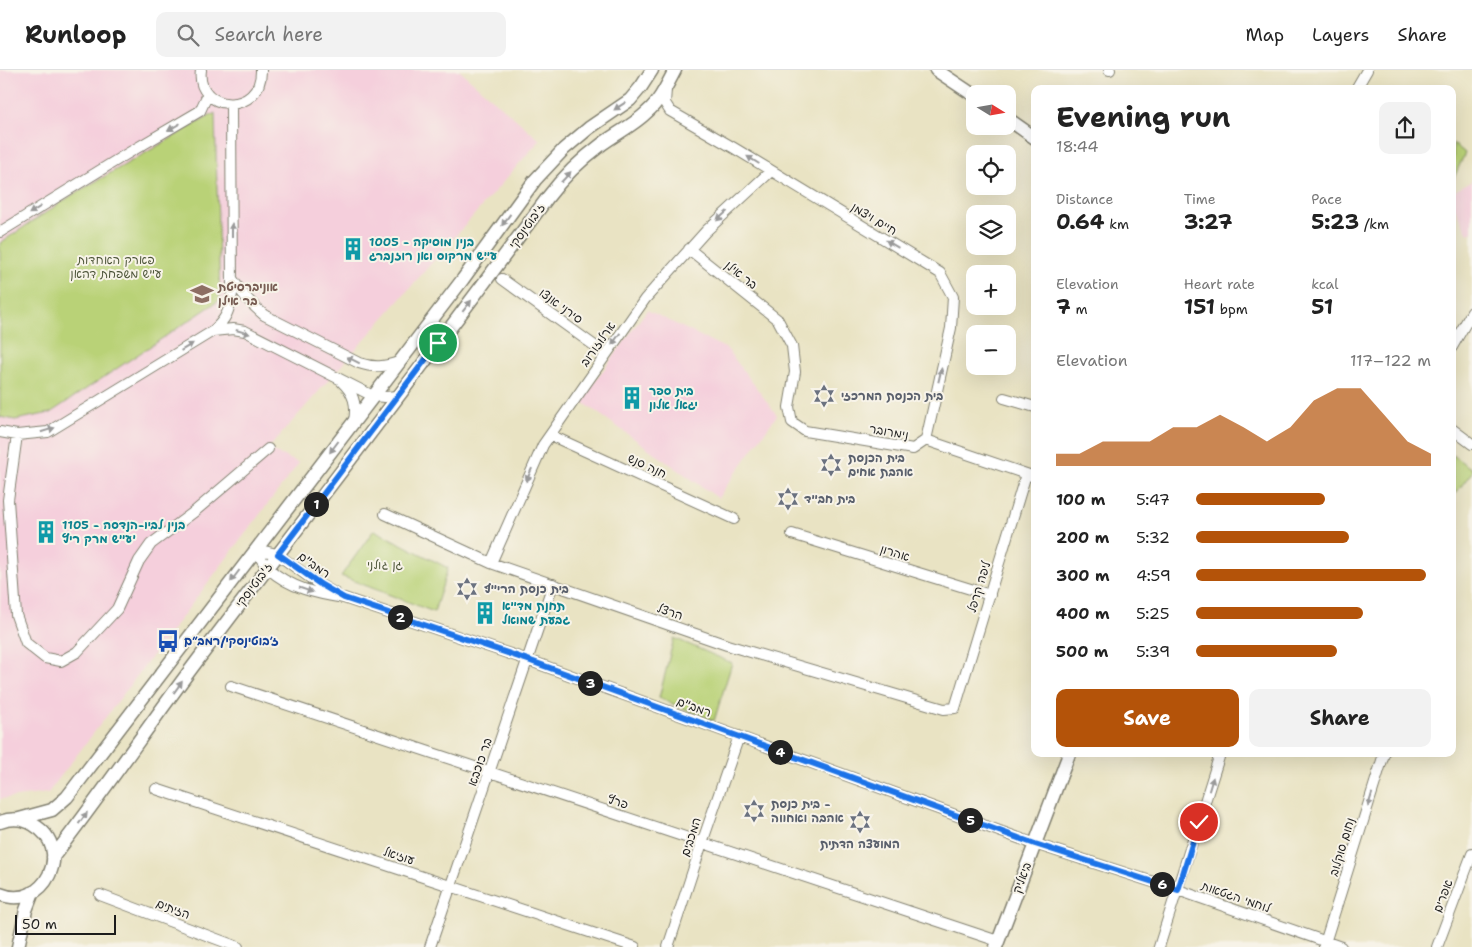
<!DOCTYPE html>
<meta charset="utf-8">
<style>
:root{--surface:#fff;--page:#f2f2f2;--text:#222;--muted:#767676;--line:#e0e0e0;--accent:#b45309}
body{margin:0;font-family:"Shantell Sans","Playpen Sans Hebrew",sans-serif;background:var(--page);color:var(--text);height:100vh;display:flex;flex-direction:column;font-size:19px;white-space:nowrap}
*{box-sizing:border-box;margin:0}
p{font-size:16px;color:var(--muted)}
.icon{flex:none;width:28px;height:28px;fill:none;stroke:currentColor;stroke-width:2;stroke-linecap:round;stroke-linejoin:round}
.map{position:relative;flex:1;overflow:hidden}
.details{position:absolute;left:1031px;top:15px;width:425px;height:672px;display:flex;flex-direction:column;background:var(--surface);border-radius:10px;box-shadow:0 5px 20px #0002}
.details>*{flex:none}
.needle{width:32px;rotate:101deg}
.tools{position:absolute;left:966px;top:15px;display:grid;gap:10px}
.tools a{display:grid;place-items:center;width:50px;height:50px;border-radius:10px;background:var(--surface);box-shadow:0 5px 20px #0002;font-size:25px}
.scale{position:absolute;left:15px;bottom:12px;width:101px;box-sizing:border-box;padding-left:5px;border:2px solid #1c1c1c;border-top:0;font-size:14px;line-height:18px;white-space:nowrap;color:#1c1c1c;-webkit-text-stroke:4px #f7f3e8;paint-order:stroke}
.pin{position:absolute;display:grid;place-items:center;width:42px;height:42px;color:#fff;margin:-21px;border:2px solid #fff;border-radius:50%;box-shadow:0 1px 5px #0007}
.km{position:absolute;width:25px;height:25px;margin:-12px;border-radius:50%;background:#222;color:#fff;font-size:14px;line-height:25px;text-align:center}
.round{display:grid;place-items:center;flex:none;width:52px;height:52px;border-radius:10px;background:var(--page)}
.summary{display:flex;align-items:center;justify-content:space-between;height:85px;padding:0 25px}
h1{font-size:28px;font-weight:700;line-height:38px}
.metrics{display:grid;grid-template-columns:repeat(3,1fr);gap:8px;height:85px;padding:5px 25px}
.metrics div{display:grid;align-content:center}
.metrics b{font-size:21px;font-weight:700}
.metrics small{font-size:14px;font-weight:400}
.metrics p{font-size:14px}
.chart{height:140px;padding:10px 25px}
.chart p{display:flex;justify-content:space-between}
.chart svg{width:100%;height:90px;margin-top:5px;fill:var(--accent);opacity:.7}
.primary-button{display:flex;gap:10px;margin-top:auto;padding:10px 25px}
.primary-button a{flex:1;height:58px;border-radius:10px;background:var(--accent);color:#fff;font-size:20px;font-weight:700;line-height:58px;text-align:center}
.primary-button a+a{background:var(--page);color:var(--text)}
ul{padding:0 25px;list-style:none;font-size:16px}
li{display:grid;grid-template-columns:80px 60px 1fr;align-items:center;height:38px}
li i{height:12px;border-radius:6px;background:var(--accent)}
header{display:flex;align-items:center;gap:30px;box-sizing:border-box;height:70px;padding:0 25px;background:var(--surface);border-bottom:1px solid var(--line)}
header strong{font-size:24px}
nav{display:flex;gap:28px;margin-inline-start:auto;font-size:18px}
.search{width:350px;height:45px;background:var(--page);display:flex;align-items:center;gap:12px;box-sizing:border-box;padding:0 18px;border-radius:10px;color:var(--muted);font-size:19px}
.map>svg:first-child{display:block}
.built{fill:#f5cfdc}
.green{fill:#b9d277;stroke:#6a774a}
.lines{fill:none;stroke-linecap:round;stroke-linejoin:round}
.minor-casing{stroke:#828070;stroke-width:12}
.tertiary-casing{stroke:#828070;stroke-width:15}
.minor{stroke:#fff;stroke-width:10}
.tertiary{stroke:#fff;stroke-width:12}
.oneway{fill:#999}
.route-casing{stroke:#fff;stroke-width:10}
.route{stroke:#1a73e8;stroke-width:6}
.labels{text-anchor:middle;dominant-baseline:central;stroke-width:4;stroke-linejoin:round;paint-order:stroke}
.street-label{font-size:12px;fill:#1c1c1c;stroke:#f7f3e8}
.culture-label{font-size:12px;font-weight:bold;fill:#0d838f;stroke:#f7f3e8;text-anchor:start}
.park-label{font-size:12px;fill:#4b5337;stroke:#f7f3e8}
.education-label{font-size:12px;font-weight:bold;fill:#785e54;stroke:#f7f3e8;text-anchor:start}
.worship-label{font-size:12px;font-weight:bold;fill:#5b616d;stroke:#f7f3e8;text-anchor:start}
.transit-label{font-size:12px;font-weight:bold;fill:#164399;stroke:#f7f3e8;text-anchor:start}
</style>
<header>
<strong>Runloop</strong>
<div class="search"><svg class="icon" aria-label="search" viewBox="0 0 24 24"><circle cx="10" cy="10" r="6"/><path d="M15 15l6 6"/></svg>Search here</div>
<nav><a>Map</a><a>Layers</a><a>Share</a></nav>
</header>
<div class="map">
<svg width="1472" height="877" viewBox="0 0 1472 877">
<rect width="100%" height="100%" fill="#f7f3e8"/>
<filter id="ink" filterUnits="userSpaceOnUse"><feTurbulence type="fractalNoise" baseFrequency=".02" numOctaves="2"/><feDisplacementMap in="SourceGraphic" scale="10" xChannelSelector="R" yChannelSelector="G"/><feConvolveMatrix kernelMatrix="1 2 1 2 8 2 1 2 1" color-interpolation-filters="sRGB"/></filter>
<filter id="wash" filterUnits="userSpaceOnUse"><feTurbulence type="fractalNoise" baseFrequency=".0096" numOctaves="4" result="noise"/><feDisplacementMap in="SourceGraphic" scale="20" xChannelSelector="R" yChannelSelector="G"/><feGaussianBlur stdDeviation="1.12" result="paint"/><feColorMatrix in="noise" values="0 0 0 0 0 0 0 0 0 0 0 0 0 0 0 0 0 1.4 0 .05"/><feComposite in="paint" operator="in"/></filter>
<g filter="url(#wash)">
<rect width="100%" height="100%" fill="#e9e3c3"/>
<!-- built -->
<path class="built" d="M 0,0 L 459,0 L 540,70 L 268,379 L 299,393 L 48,723 L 0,729 Z
M 1472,111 L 1472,162 L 1468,164 L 1453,134 L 1453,122 Z
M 647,240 L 727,279 L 777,345 L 718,428 L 581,331 Z"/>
<!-- green -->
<path class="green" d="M 215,43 L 220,230 L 50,343 L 15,350 L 0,347 L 0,173 L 72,125 Z
M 1453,73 L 1465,83 L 1453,110 Z
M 1452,385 L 1472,399 L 1472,402 L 1453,427 Z
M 374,460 L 448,498 L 434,542 L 341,506 Z
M 674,568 L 732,593 L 714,651 L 659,628 Z"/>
</g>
<g filter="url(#ink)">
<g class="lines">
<defs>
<path id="minor" d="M 201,0 C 195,42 262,47 261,0
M 1109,0 L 1110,0
M 666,19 L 665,33 L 670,41 L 734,78 L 940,203 L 953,227 L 951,258 L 926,370
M 1356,19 L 1367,0
M 0,162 L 125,85 L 200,41 L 208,24
M 689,179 L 778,250 L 792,276 L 795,302 L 789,337 L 792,352 L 805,361 L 913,379 L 926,370
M 502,209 L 606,284
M 233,210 C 242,224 251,234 264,245 L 359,293 C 374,298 385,297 399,292
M 213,261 L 233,259 L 245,261 L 373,326 L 385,327 L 398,326
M 1452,277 L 1472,242
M 342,312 C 354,323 357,335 354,351
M 1004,328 L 1035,337
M 1452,359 L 1472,374
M 0,362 L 17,365 L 48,362 L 213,261 C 226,249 229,242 232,224 L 231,34
M 17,365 L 8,430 L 16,545 L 26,573 L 45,588 L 61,591 L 77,582 L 117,539 L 139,491 L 151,474 L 194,442 L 268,379
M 550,365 L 734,449
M 926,370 L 1035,407
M 385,444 L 491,493 L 727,575 L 944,639 L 955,638 L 1026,404
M 792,464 L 990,525
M 256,479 C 260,486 263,494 269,499 C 290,518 317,524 344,528 L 528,590 L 1035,774 L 1178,820 L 1341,877
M 256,479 L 277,484 L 320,515 L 336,524
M 491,493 L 543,375 L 645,229 L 706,161 L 771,101
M 231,616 L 998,871
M 156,719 L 635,877
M 100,825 L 238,877
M 1324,876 L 1384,684
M 430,877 L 553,514
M 668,877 L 702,773 L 739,666
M 1159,877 L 1220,684
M 1437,877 L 1472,784"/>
<path id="tertiary" d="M 936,0 L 975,26
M 1008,49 L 1035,68
M 19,749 L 52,740 L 67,727 L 463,209 L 535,110 L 564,79 L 589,58 L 630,30 L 641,17 L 652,0
M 0,752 C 11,748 23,748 34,755 C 75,779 44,842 0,824
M 53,787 C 103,723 148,656 197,591 C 314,436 433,283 548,127 C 563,107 582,89 602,74 C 617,63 634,55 647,42 C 660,31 667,15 675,0
M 18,877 L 26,840 L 33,822
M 996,877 L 1069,684"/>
</defs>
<!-- minor casing -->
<use href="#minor" class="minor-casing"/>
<!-- tertiary casing -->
<use href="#tertiary" class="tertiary-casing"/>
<!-- minor -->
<use href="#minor" class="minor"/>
<!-- tertiary -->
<use href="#tertiary" class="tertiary"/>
</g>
<!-- one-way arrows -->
<defs><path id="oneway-solid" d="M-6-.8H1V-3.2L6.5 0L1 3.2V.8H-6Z" transform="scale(1.25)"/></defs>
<g class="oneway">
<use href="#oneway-solid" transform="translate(620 36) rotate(147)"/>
<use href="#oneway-solid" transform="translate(174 57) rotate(150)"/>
<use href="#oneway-solid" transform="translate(753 90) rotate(-148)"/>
<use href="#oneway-solid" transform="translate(566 107) rotate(-47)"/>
<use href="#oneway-solid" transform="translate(35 140) rotate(148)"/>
<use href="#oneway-solid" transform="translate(722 146) rotate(138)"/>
<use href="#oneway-solid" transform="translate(506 150) rotate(126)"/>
<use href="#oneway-solid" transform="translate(232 160) rotate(-90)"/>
<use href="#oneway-solid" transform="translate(892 174) rotate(-149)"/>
<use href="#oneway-solid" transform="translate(467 236) rotate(-52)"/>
<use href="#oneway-solid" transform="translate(243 262) rotate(16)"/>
<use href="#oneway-solid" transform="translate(616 269) rotate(125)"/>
<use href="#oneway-solid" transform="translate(187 277) rotate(-31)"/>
<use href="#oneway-solid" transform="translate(353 290) rotate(-154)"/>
<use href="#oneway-solid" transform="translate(940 305) rotate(-77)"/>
<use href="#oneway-solid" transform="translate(48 360) rotate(-18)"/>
<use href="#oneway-solid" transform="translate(334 377) rotate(127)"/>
<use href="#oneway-solid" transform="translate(529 405) rotate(114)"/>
<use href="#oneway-solid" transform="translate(235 506) rotate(127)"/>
<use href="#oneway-solid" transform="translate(306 520) rotate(19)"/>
<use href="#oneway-solid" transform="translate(178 617) rotate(-54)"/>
<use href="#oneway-solid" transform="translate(1211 714) rotate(-73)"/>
<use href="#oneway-solid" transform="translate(1370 730) rotate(107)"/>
<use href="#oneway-solid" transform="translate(83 748) rotate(-54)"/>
</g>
</g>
<g class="lines" filter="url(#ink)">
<defs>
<path id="route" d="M 438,273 L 278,484 L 320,514 L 344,528 L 528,590 L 1035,774 L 1178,820 L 1199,752"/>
</defs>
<!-- route casing -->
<use href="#route" class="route-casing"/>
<!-- route -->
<use href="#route" class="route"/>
</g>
<!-- icons -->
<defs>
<symbol id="building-bare" viewBox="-9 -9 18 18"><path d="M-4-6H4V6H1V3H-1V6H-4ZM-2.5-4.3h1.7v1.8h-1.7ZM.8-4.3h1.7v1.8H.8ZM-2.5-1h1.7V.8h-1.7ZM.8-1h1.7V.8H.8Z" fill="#0f9aa8" stroke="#f7f3e8" stroke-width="2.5" paint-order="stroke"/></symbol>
<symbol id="university-bare" viewBox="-9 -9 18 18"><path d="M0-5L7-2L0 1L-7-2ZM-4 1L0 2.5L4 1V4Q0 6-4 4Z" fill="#8d6e63" stroke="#f7f3e8" stroke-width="2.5" paint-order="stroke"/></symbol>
<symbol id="synagogue-bare" viewBox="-9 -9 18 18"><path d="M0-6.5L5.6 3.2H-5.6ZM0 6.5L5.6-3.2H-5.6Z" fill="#6b7280" stroke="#f7f3e8" stroke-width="2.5" paint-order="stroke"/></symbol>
<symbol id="bus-bare" viewBox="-9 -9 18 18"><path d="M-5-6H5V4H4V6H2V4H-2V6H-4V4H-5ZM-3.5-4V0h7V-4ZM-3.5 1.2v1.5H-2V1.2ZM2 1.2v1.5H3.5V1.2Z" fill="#1a4fb4" stroke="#f7f3e8" stroke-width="2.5" paint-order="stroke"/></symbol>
</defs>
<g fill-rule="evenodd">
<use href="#building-bare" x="337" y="163" width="32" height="32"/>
<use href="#university-bare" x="186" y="208" width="32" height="32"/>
<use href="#synagogue-bare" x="808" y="310" width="32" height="32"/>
<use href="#building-bare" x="616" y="312" width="32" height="32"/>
<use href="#synagogue-bare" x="815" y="379" width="32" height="32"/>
<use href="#synagogue-bare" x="772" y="413" width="32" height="32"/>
<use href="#building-bare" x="30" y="446" width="32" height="32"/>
<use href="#synagogue-bare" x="451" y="503" width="32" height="32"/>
<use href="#building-bare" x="469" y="527" width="32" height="32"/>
<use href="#bus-bare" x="152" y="555" width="32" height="32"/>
<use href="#synagogue-bare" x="738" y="725" width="32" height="32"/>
<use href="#synagogue-bare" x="844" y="736" width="32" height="32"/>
</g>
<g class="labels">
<!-- street labels -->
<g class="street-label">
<text transform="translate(874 149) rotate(31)">חיים ויצמן</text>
<text transform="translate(527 156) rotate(-54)">ז'בוטינסקי</text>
<text transform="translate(741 205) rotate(39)">בר אילן</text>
<text transform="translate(561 236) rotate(36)">סירני אנצו</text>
<text transform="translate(598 274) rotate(-55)">ארלוזורוב</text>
<text transform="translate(889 362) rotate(10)">נימרובר</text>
<text transform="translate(647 396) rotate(25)">חנה סנש</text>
<text transform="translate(895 483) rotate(17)">אהרון</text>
<text transform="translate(314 495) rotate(35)">רמב"ם</text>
<text transform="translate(254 515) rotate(-53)">ז'בוטינסקי</text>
<text transform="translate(979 517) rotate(-73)">ליפה קרפל</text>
<text transform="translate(670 542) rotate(19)">הרצל</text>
<text transform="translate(694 637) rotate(20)">רמב"ם</text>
<text transform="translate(480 692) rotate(-71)">בר כוכבא</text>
<text transform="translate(618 732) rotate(18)">פרץ</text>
<text transform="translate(691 767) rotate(-72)">המכבים</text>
<text transform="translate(1342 777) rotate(-73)">נחום סוקלוב</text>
<text transform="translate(399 786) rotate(18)">עוזיאל</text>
<text transform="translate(1022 808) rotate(-69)">ביאליק</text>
<text transform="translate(1443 826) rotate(-69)">אפרים</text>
<text transform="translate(1236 827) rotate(19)">לוחמי הגטאות</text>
<text transform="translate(173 839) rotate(21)">הזיתים</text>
</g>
<!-- culture labels -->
<g class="culture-label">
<text x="369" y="172">1005 - בנין מוסיקה<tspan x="369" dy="14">ע"ש מרקוס ואן רוזנברג</tspan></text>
<text x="649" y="321">בית ספר<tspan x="649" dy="14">יגאל אלון</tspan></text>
<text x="62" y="455">1105 - בנין לביו-הנדסה<tspan x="62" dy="14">ע"ש מרק ריץ'</tspan></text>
<text x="502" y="536">תחנת מד"א<tspan x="502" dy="14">גבעת שמואל</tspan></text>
</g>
<!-- park labels -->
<g class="park-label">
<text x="116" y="190">פארק האחדות<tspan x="116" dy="14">ע"ש משפחת דהאן</tspan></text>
<text x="385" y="495">גן גולני</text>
</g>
<!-- education labels -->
<g class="education-label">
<text x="218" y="217">אוניברסיטת<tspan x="218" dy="14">בר אילן</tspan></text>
</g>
<!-- worship labels -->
<g class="worship-label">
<text x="841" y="326">בית הכנסת המרכזי</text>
<text x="848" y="388">בית הכנסת<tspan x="848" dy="14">אהבת אחים</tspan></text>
<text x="804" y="429">בית חב"ד</text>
<text x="484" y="519">בית כנסת הרי"ף</text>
<text x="771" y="734">בית כנסת -<tspan x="771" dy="14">אהבה ואחווה</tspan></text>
<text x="860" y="774" text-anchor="middle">המועצה הדתית</text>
</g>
<!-- transit labels -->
<g class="transit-label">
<text x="184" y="571">ז׳בוטינסקי/רמב״ם</text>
</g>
</g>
</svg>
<div class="tools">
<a><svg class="needle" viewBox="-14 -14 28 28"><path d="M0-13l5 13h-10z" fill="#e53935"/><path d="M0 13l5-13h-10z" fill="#767676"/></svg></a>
<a><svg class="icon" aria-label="locate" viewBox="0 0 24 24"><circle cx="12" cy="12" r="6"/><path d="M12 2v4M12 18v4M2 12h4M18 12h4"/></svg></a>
<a><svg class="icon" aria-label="layers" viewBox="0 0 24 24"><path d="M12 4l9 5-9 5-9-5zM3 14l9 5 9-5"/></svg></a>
<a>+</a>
<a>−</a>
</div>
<div class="scale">50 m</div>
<div class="pin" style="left:438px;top:273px;background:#1e9e55"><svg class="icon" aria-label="arrive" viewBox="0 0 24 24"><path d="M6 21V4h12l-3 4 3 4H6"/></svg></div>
<div class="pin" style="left:1199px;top:752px;background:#d93025"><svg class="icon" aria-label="check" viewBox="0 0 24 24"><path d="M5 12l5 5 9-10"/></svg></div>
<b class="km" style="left:316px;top:434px">1</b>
<b class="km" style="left:400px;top:547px">2</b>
<b class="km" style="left:590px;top:613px">3</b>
<b class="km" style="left:780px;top:682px">4</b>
<b class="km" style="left:970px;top:750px">5</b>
<b class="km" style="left:1162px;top:814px">6</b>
<section class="details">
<div class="summary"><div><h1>Evening run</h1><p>18:44</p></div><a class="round"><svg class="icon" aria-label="share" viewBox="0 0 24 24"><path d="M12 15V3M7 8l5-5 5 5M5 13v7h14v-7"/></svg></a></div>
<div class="metrics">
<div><p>Distance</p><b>0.64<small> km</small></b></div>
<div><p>Time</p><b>3:27</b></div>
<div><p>Pace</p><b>5:23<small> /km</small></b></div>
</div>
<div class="metrics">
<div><p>Elevation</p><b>7<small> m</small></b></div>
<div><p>Heart rate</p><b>151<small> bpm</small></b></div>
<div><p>kcal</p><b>51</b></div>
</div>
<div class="chart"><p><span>Elevation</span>117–122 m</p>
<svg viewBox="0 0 160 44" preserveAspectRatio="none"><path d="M0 44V38L10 38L20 32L30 32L40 32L50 25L60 25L70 19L80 25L90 32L100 25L110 12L120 6L130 6L140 19L150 32L160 38V44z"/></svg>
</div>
<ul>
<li><b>100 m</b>5:47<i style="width:55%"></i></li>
<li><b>200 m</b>5:32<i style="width:65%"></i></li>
<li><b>300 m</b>4:59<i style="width:98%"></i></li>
<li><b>400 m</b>5:25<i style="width:71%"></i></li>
<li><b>500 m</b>5:39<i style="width:60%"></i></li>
</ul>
<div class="primary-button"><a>Save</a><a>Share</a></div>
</section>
</div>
